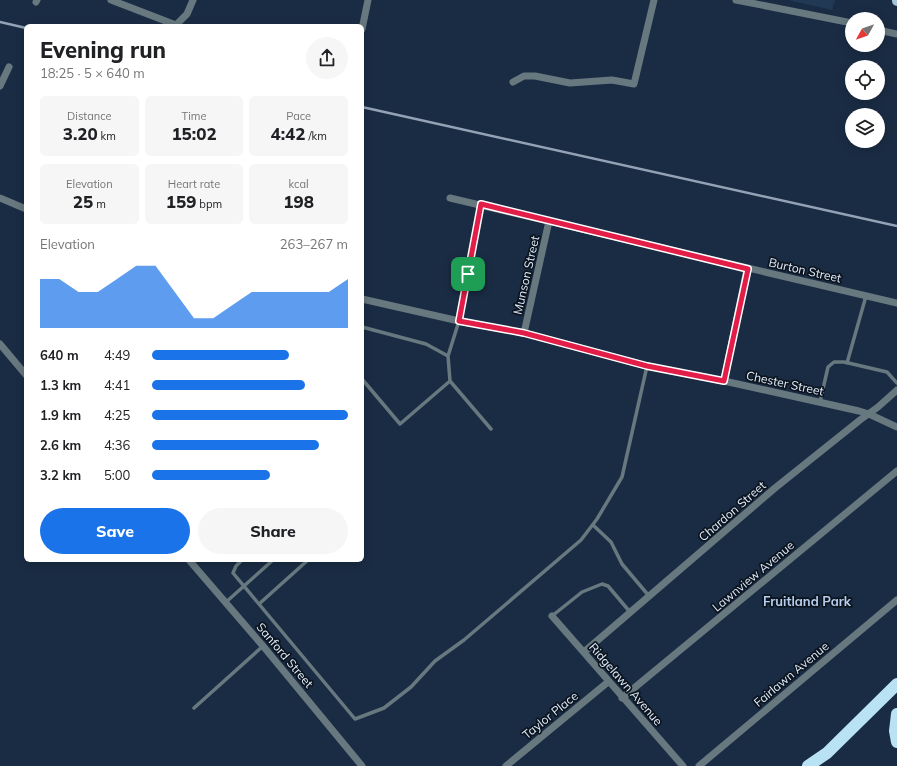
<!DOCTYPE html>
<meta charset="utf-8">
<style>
:root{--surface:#fff;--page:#f6f6f6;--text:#202124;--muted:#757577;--accent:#1a73e8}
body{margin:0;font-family:Mulish,sans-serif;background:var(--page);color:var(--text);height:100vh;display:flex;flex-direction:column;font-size:15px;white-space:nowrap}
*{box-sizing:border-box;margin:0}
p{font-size:13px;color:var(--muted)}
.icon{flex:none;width:22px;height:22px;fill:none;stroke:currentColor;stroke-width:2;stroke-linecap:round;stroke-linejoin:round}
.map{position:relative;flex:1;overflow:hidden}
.details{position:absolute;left:24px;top:24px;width:340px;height:538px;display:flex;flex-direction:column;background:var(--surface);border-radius:6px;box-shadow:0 2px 10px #0003}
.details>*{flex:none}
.needle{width:26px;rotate:230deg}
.controls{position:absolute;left:845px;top:12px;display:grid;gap:8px}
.controls a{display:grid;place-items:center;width:40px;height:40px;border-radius:50%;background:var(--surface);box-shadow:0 2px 10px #0003;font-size:20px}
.pin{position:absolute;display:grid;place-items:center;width:34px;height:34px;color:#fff;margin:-17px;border-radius:8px;box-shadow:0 2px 6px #0006}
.round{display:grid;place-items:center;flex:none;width:42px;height:42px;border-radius:21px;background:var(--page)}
.summary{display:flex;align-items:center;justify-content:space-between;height:68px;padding:0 16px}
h1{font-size:22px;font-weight:800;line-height:30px}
.stats{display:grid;grid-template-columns:repeat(3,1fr);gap:6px;height:68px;padding:4px 16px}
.stats div{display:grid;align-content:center;border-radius:6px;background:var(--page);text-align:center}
.stats b{font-size:17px;font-weight:800}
.stats small{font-size:11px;font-weight:400}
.stats p{font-size:11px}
.chart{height:112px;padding:8px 16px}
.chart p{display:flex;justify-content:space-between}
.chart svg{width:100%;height:72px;margin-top:4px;fill:var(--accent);opacity:.7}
.cta{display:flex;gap:8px;margin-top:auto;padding:8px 16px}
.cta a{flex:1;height:46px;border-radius:24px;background:var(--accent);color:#fff;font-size:16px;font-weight:800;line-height:46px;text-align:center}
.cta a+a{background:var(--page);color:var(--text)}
ul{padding:0 16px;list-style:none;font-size:13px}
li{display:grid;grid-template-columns:64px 48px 1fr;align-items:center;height:30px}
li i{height:10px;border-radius:5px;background:var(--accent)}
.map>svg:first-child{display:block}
.built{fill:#213954}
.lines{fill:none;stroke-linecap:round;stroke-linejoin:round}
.lane{stroke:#67787f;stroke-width:3.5}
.street{stroke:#67787f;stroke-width:7}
.primary{stroke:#a2c4d3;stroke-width:10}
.highway{stroke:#b9e2f4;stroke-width:12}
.rail{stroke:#94a2b5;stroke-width:2.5}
.route-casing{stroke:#fff;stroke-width:8}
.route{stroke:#e11d48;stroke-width:5}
.labels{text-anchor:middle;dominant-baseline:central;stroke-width:3.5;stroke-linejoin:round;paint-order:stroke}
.street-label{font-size:12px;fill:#e2eefe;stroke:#0c151f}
.neighbourhood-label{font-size:13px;font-weight:bold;fill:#b7cfed;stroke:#0c151f}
</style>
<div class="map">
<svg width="897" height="766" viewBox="0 0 897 766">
<rect width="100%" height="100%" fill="#1a2c44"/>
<!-- built -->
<path class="built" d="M 788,0 L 835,0 L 832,10 Z"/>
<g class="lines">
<!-- lane -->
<path class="lane" d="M 362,327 L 426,344 L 448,356
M 847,363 L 866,296
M 362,379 L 400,424 L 450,381 L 448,356 L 459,321 L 480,206
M 450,381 L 491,429
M 820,402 L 828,367 L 834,362 L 844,362 L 887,372 L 897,383
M 362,473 L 362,475
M 593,525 L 611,542 L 622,564 L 649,596
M 242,560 L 236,566 L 233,573 L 355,719 L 384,708 L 411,687 L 435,661 L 464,640 L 581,540 L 597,519 L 622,477 L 647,366
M 225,603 L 273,560
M 259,604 L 308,560
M 552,616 L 582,592 L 602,584 L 608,586 L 630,612
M 194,708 L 263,646"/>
<!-- street -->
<path class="street" d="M 111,0 L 176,25 L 187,14 L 193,0
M 736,0 L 852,23
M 36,2 L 37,0
M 362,29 L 368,0
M 878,30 L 897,34
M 513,82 L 524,76 L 535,76 L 570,83 L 612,80 L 634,84 L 654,0
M 0,86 L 9,67
M 0,198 L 26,209
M 450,198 L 897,303
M 362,299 L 459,321 L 524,333 L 647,366 L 724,381 L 859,411 L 869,414 L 897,427
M 524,333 L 549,221
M 0,344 L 26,375
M 724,381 L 747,269
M 189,560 L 263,646 L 362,766
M 552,616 L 683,766
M 584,652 L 775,488 L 860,420 L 878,407 L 897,390
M 622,698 L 897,471
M 506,766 L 608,682
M 699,766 L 897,600"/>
<!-- primary -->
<path class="primary" d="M 897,0 L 897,1"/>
<!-- highway -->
<path class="highway" d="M 897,714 L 895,731 L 897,742
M 808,766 L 827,753 L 897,684"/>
<!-- rail -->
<path class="rail" d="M 0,22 L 26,28
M 362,107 L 897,226"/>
</g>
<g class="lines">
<defs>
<path id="route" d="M 481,204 L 748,269 L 724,381 L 647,366 L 524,333 L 459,321 Z"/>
</defs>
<!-- route casing -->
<use href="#route" class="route-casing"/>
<!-- route -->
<use href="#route" class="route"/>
</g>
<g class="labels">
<!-- street labels -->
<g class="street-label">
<text transform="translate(805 270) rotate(13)">Burton Street</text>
<text transform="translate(526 275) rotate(-77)">Munson Street</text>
<text transform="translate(785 383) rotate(12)">Chester Street</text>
<text transform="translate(732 511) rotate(-41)">Chardon Street</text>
<text transform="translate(753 576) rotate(-40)">Lawnview Avenue</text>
<text transform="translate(285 655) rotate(50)">Sanford Street</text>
<text transform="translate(791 674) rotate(-40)">Fairlawn Avenue</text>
<text transform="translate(626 684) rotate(49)">Ridgelawn Avenue</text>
<text transform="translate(550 715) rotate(-39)">Taylor Place</text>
</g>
<!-- neighbourhood labels -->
<g class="neighbourhood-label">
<text x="807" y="601">Fruitland Park</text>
</g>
</g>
</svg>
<div class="controls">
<a><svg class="needle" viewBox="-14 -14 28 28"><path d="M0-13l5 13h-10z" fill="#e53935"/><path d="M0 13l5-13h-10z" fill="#757577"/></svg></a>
<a><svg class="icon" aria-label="locate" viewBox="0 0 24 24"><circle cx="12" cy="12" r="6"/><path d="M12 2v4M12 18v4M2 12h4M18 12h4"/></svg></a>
<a><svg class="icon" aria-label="layers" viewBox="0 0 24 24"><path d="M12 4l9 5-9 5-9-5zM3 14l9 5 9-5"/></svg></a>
</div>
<div class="pin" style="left:468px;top:274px;background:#1e9e55"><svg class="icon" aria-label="arrive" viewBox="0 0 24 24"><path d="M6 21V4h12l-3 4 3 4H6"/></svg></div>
<section class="details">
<div class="summary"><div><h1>Evening run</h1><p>18:25 · 5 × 640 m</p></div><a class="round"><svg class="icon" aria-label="share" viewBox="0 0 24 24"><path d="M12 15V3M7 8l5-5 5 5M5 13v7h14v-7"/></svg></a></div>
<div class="stats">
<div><p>Distance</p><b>3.20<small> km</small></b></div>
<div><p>Time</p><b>15:02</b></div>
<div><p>Pace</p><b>4:42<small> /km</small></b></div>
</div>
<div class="stats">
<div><p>Elevation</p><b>25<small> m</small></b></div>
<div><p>Heart rate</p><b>159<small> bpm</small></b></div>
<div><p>kcal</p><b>198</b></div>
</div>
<div class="chart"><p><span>Elevation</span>263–267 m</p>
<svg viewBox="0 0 160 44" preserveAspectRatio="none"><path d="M0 44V14L10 14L20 22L30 22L40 14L50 6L60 6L70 22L80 38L90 38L100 30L110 22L120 22L130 22L140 22L150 22L160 14V44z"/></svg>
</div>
<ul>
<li><b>640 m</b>4:49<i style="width:70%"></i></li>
<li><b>1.3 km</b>4:41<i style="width:78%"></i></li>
<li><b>1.9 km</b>4:25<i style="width:100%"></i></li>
<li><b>2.6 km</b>4:36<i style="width:85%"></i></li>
<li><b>3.2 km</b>5:00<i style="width:60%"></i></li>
</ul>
<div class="cta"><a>Save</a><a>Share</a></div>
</section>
</div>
